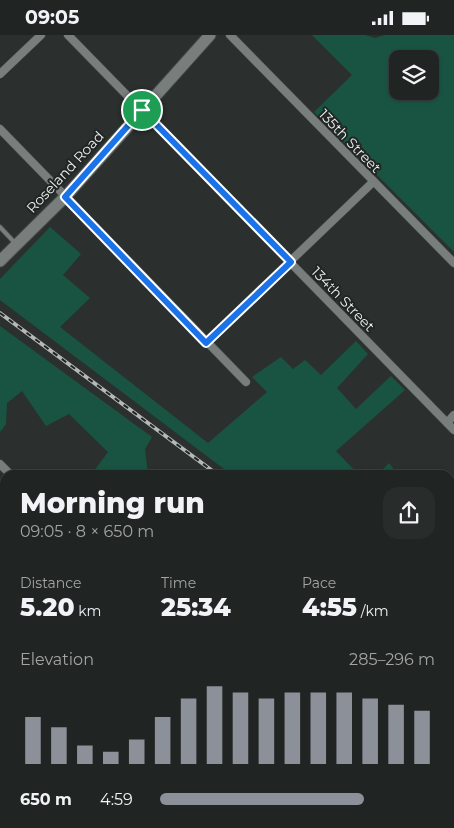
<!DOCTYPE html>
<meta charset="utf-8">
<style>
:root{--surface:#202422;--page:#282c2a;--text:#f1f3f6;--muted:#a2a4a5;--line:#3d4140;--accent:#8c9099}
body{margin:0;font-family:Montserrat,sans-serif;background:var(--page);color:var(--text);height:100vh;display:flex;flex-direction:column;font-size:19px;white-space:nowrap}
*{box-sizing:border-box;margin:0}
p{font-size:16px;color:var(--muted)}
.icon{flex:none;width:28px;height:28px;fill:none;stroke:currentColor;stroke-width:2;stroke-linecap:round;stroke-linejoin:round}
.map{position:relative;flex:1;overflow:hidden}
.sheet{position:absolute;left:0px;top:435px;width:455px;height:359px;display:flex;flex-direction:column;background:var(--surface);border-radius:15px 15px 0 0;box-shadow:0 1px 4px #0004,0 0 0 1px var(--line)}
.sheet>*{flex:none}
.tools{position:absolute;left:389px;top:15px;display:grid;gap:10px}
.tools a{display:grid;place-items:center;width:50px;height:50px;border-radius:10px;background:var(--surface);box-shadow:0 1px 4px #0004,0 0 0 1px var(--line);font-size:25px}
.pin{position:absolute;display:grid;place-items:center;width:42px;height:42px;color:#fff;margin:-21px;border:2px solid #fff;border-radius:50%;box-shadow:0 1px 5px #0007}
.round{display:grid;place-items:center;flex:none;width:52px;height:52px;border-radius:15px;background:var(--page)}
.headline{display:flex;align-items:center;justify-content:space-between;height:85px;padding:0 20px}
h1{font-size:28px;font-weight:800;line-height:38px}
.stats{display:grid;grid-template-columns:repeat(3,1fr);gap:8px;height:85px;padding:5px 20px}
.stats div{display:grid;align-content:center}
.stats b{font-size:25px;font-weight:800}
.stats small{font-size:14px;font-weight:400}
.stats p{font-size:14px}
.chart{height:140px;padding:10px 20px}
.chart p{display:flex;justify-content:space-between}
.chart svg{width:100%;height:90px;margin-top:5px;stroke:var(--accent);stroke-width:6}
ul{padding:0 20px;list-style:none;font-size:16px}
li{display:grid;grid-template-columns:80px 60px 1fr;align-items:center;height:38px}
li i{height:12px;border-radius:6px;background:var(--accent)}
.status{display:flex;justify-content:space-between;align-items:center;height:35px;padding:0 25px;background:var(--surface);direction:ltr}
.status svg{height:14px;fill:currentColor}
.map>svg:first-child{display:block}
.green{fill:#195442;fill-rule:evenodd}
.lines{fill:none;stroke-linecap:round;stroke-linejoin:round}
.lane-casing{stroke:#474c4a;stroke-width:5.5}
.street-casing{stroke:#474c4a;stroke-width:9}
.secondary-casing{stroke:#474c4a;stroke-width:13}
.lane{stroke:#787e7b;stroke-width:4}
.street{stroke:#787e7b;stroke-width:8}
.secondary{stroke:#787e7b;stroke-width:11}
.rail-casing{stroke:#b5b8b7;stroke-width:4}
.rail{stroke:#212624;stroke-width:2;stroke-dasharray:5.5;stroke-linecap:butt}
.route-casing{stroke:#fff;stroke-width:10}
.route{stroke:#1a73e8;stroke-width:6}
.labels{text-anchor:middle;dominant-baseline:central;stroke-width:4;stroke-linejoin:round;paint-order:stroke}
.street-label{font-size:14px;fill:#ecefee;stroke:#212624}
</style>
<div class="status"><b>09:05</b><svg viewBox="0 0 49 12"><path d="M0 12V9h3v3zM5 12V6h3v6zM10 12V3h3v9zM15 12V0h3v12zM26 1h20v11H26zM47 4h2v5h-2z"/></svg></div>
<div class="map">
<svg width="454" height="793" viewBox="0 0 454 793">
<rect width="100%" height="100%" fill="#2b302e"/>
<!-- green -->
<path class="green" d="M 312,0 L 365,0 L 375,3 L 384,0 L 454,0 L 454,217 L 314,77 L 352,40 ZM 398,24 L 430,24 L 430,56 L 398,56 Z
M 50,192 L 81,219 L 63,240 L 90,263 L 60,292 L 208,408 L 267,357 L 252,342 L 281,322 L 293,334 L 305,325 L 321,340 L 356,306 L 368,319 L 337,353 L 356,374 L 391,341 L 405,355 L 336,416 L 359,440 L 232,440 L 0,265 L 0,244 Z
M 0,291 L 152,402 L 145,414 L 148,440 L 91,440 L 108,417 L 69,379 L 46,391 L 22,356 L 7,368 L 6,389 L 0,397 Z
M 389,428 L 398,440 L 378,440 Z
M 450,466 L 454,471 L 454,605 L 450,602 Z
M 5,597 L 5,629 L 0,624 L 0,599 Z
M 450,626 L 454,629 L 454,752 L 450,756 Z
M 5,672 L 5,731 L 0,726 L 0,678 Z
M 373,789 L 418,789 L 414,793 L 378,793 Z"/>
<g class="lines">
<defs>
<path id="lane" d="M 0,192 L 15,208
M 0,679 L 5,674
M 450,771 L 454,767
M 428,793 L 433,789"/>
<path id="street" d="M 68,0 L 454,395
M 230,0 L 454,228
M 0,39 L 41,0
M 0,94 L 246,347
M 206,307 L 373,147
M 447,388 L 454,380
M 0,429 L 11,440
M 0,733 L 5,739
M 53,789 L 57,793
M 194,789 L 198,793
M 359,789 L 363,793
M 270,793 L 274,789"/>
<path id="secondary" d="M 0,226 L 65,162 L 210,0"/>
</defs>
<!-- lane casing -->
<use href="#lane" class="lane-casing"/>
<!-- street casing -->
<use href="#street" class="street-casing"/>
<!-- secondary casing -->
<use href="#secondary" class="secondary-casing"/>
<!-- lane -->
<use href="#lane" class="lane"/>
<!-- street -->
<use href="#street" class="street"/>
<!-- secondary -->
<use href="#secondary" class="secondary"/>
<defs>
<path id="rail" d="M 0,278 L 218,440
M 450,613 L 454,615"/>
</defs>
<!-- rail casing -->
<use href="#rail" class="rail-casing"/>
<!-- rail -->
<use href="#rail" class="rail"/>
</g>
<g class="lines">
<defs>
<path id="route" d="M 142,75 L 291,227 L 206,308 L 65,162 Z"/>
</defs>
<!-- route casing -->
<use href="#route" class="route-casing"/>
<!-- route -->
<use href="#route" class="route"/>
</g>
<g class="labels">
<!-- street labels -->
<g class="street-label">
<text transform="translate(350 106) rotate(46)">135th Street</text>
<text transform="translate(65 137) rotate(-47)">Roseland Road</text>
<text transform="translate(343 264) rotate(46)">134th Street</text>
</g>
</g>
</svg>
<div class="tools">
<a><svg class="icon" aria-label="layers" viewBox="0 0 24 24"><path d="M12 4l9 5-9 5-9-5zM3 14l9 5 9-5"/></svg></a>
</div>
<div class="pin" style="left:142px;top:75px;background:#1e9e55"><svg class="icon" aria-label="arrive" viewBox="0 0 24 24"><path d="M6 21V4h12l-3 4 3 4H6"/></svg></div>
<section class="sheet">
<div class="headline"><div><h1>Morning run</h1><p>09:05 · 8 × 650 m</p></div><a class="round"><svg class="icon" aria-label="share" viewBox="0 0 24 24"><path d="M12 15V3M7 8l5-5 5 5M5 13v7h14v-7"/></svg></a></div>
<div class="stats">
<div><p>Distance</p><b>5.20<small> km</small></b></div>
<div><p>Time</p><b>25:34</b></div>
<div><p>Pace</p><b>4:55<small> /km</small></b></div>
</div>
<div class="chart"><p><span>Elevation</span>285–296 m</p>
<svg viewBox="0 0 160 44" preserveAspectRatio="none"><path d="M5 44V21M15 44V26M25 44V35M35 44V38M45 44V32M55 44V21M65 44V12M75 44V6M85 44V9M95 44V12M105 44V9M115 44V9M125 44V9M135 44V12M145 44V15M155 44V18"/></svg>
</div>
<ul>
<li><b>650 m</b>4:59<i style="width:74%"></i></li>
</ul>
</section>
</div>
